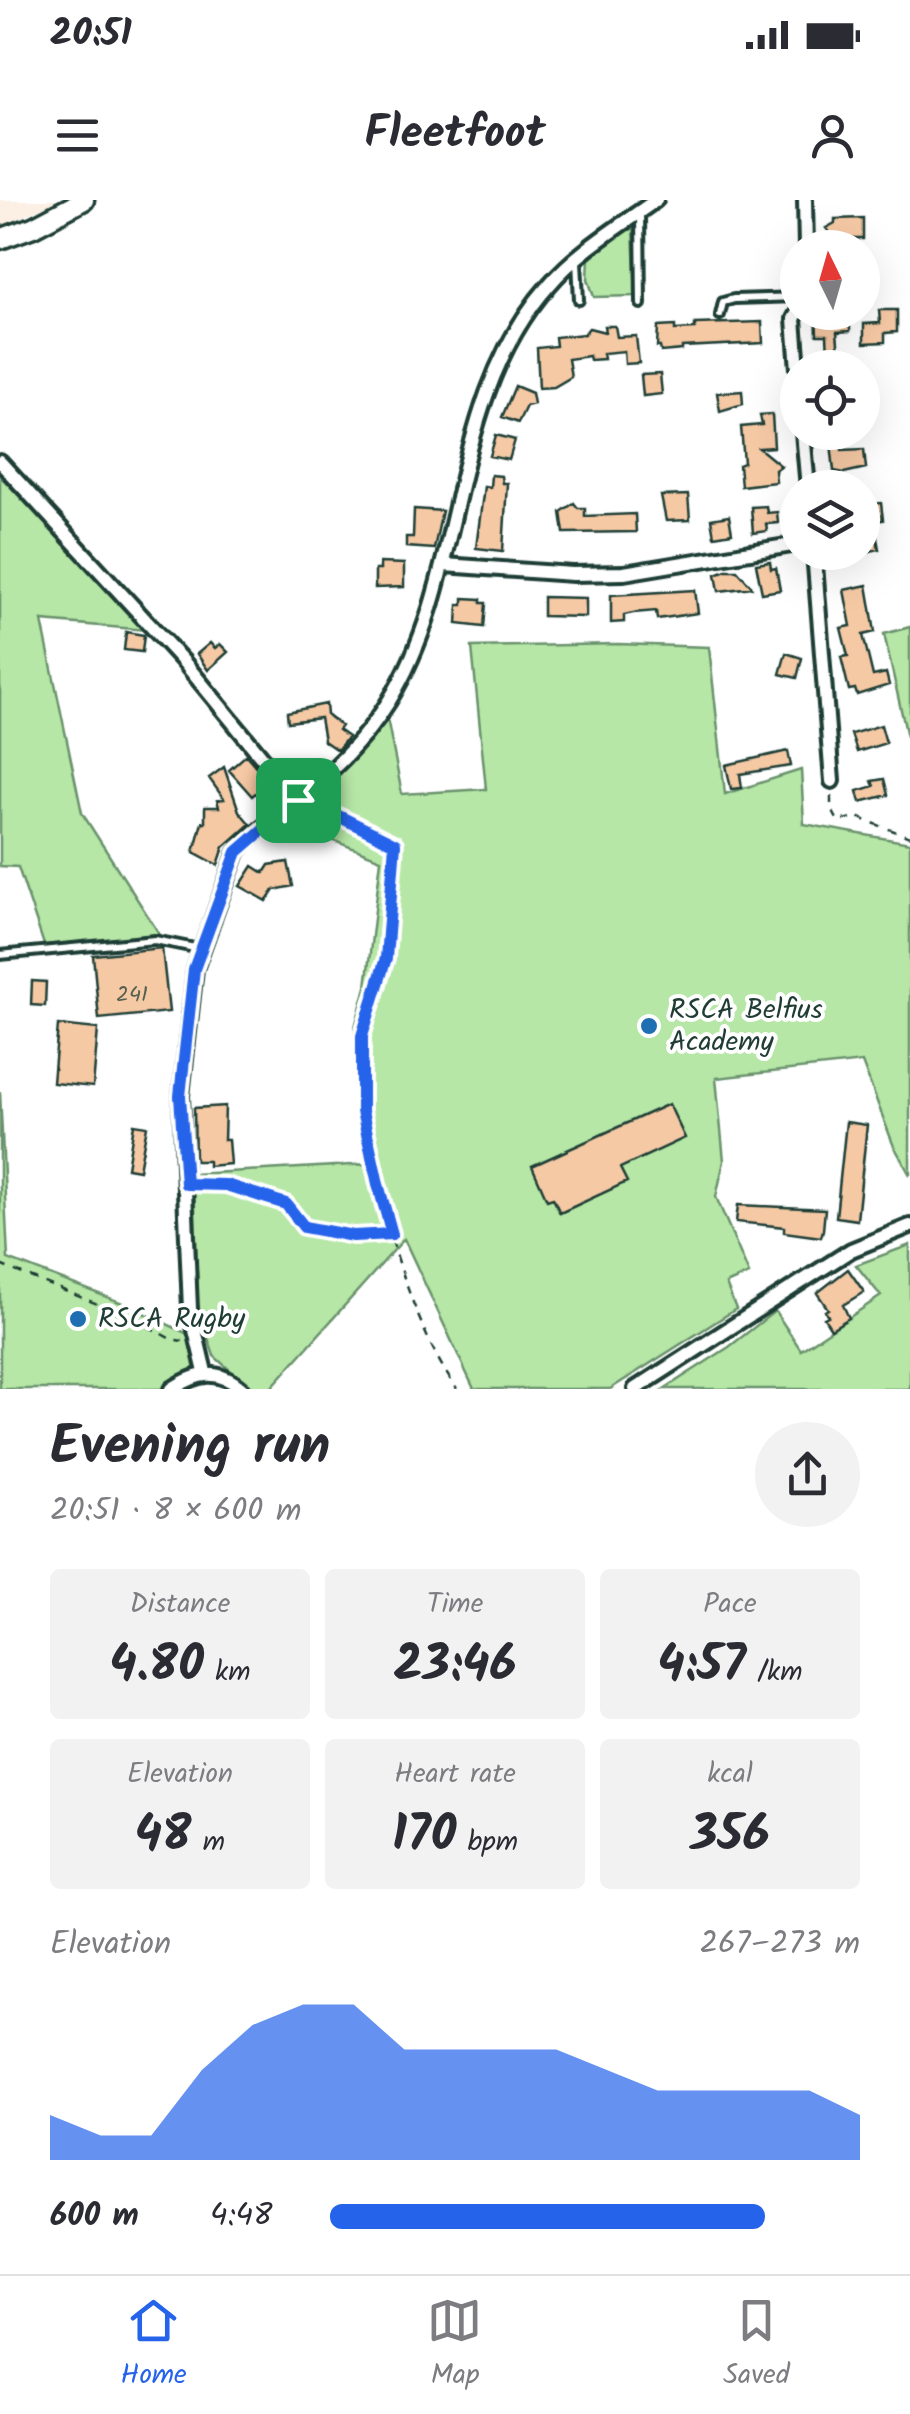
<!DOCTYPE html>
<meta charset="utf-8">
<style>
:root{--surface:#fff;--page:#f2f2f3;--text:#2b2b33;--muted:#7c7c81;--line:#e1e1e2;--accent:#2563eb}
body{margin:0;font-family:Kalam,sans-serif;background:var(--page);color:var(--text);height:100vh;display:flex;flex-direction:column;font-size:38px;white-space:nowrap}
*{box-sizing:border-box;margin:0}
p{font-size:32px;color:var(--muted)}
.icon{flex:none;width:55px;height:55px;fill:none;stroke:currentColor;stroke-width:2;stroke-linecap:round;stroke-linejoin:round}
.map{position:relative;height:1189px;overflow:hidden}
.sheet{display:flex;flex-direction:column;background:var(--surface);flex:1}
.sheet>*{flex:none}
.needle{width:65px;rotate:355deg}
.tools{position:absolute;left:780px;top:30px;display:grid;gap:20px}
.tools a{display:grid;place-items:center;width:100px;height:100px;border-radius:50%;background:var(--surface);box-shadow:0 10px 40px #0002;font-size:50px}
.pin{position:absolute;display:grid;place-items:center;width:85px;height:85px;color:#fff;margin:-42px;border-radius:20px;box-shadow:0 5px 15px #0006}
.round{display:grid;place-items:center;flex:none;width:105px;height:105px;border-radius:52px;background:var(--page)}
.head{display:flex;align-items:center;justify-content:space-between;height:170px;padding:0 50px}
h1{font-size:55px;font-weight:700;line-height:75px}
.figures{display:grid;grid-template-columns:repeat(3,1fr);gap:15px;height:170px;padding:10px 50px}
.figures div{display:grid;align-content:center;border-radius:10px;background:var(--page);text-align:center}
.figures b{font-size:50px;font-weight:700}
.figures small{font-size:28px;font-weight:400}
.figures p{font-size:28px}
.chart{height:280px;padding:20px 50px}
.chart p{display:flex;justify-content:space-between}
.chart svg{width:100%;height:180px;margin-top:10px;fill:var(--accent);opacity:.7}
ul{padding:0 50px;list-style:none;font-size:32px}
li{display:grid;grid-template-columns:160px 120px 1fr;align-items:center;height:75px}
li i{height:25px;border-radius:12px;background:var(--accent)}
.status{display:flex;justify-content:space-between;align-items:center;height:70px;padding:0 50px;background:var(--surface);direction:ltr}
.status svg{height:28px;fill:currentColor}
header{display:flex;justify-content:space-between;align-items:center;height:130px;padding:0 50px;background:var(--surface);font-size:45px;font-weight:700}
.dock{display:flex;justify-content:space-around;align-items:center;height:140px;border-top:2px solid var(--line);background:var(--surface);font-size:28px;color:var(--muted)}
.dock a{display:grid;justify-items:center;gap:5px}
.dock .current{color:var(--accent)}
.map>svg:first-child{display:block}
.built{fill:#fcefe4}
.green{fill:#b6e7a6;stroke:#6a926d;stroke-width:2.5}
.building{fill:#f6c9a5;stroke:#1f3d34;stroke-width:2.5}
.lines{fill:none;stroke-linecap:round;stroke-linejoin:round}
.lane-casing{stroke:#1f3d34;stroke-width:14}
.street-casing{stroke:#1f3d34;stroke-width:20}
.secondary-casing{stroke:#1f3d34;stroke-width:25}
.path{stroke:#1f3d34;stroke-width:2.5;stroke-dasharray:8 8;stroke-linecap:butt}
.lane{stroke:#fff;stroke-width:6}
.street{stroke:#fff;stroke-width:12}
.secondary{stroke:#fff;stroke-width:18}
.route-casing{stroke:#fff;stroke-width:20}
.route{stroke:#2563eb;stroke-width:12}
.poi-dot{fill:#1f6fb2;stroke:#fff;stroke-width:4}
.labels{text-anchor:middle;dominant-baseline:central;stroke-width:8;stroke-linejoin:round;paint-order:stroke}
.number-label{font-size:22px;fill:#556050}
.poi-label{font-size:28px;fill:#1f3d34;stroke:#fff;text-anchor:start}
</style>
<div class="status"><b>20:51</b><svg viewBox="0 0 49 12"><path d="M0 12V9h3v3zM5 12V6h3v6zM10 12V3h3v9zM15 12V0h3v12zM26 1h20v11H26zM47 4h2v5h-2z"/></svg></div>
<header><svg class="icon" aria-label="menu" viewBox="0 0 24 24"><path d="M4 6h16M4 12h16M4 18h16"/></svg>Fleetfoot<svg class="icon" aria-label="person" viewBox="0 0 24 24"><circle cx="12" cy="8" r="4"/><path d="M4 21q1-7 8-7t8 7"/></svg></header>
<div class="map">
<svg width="910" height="1189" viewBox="0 0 910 1189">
<rect width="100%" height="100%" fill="#fff"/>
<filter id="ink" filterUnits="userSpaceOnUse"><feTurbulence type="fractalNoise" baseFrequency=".01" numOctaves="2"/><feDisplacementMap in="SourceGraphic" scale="20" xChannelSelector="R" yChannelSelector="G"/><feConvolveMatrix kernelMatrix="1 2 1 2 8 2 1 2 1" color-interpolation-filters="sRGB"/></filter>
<g filter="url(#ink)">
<!-- built -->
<path class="built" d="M 0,0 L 58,0 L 0,27 Z"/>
<!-- green -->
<path class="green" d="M 633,29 L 636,96 L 594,97 L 588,79 L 589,57 L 627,30 Z
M 0,276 L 146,430 L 42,421 L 82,613 L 160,735 L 44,745 L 18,667 L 0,666 Z
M 910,427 L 910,541 L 908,541 L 884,434 Z
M 618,444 L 709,447 L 725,594 L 801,570 L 804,624 L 910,643 L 910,975 L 893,944 L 862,862 L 716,878 L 724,961 L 716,997 L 749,1074 L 726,1084 L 736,1109 L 610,1189 L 474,1189 L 404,1039 L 270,1189 L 251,1189 L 214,1156 L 198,1109 L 194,974 L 369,964 L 356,894 L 355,827 L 366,787 L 381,659 L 286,622 L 353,558 L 387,518 L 402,594 L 486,589 L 472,447 Z
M 0,892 L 8,1059 L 125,1104 L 188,1134 L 195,1171 L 162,1189 L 0,1189 Z
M 910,1045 L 910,1189 L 664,1189 L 729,1147 L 775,1111 L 801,1150 L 881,1096 L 856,1065 Z"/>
<!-- building -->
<path class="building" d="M 863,18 L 863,39 L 835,39 L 826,28 L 835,23 L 835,19 Z
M 879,110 L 897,110 L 897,132 L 885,133 L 885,142 L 864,143 L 864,124 L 880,123 Z
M 816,112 L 850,112 L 850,131 L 837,132 L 839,155 L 828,156 L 827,135 L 817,135 Z
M 762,122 L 763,143 L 682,147 L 682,150 L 661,152 L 660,147 L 657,147 L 658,127 L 675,126 L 675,130 L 695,129 L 695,124 Z
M 604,126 L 615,126 L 617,137 L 636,136 L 639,163 L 625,164 L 624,151 L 603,153 L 604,159 L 590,160 L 589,156 L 568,159 L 571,177 L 554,187 L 539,188 L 537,148 L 556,146 L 555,137 L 584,134 L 589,128 L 605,132 Z
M 660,174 L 662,194 L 643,196 L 641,175 Z
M 515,186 L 532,193 L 534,204 L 526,206 L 518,223 L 502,217 Z
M 742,191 L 743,204 L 720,211 L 717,193 Z
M 772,214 L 774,247 L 759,248 L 781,266 L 775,270 L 776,282 L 741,286 L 739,265 L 744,263 L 741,227 L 762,225 L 760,215 Z
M 496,235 L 515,240 L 509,260 L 490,256 Z
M 841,242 L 842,250 L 864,249 L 866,268 L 844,273 L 834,271 L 831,243 Z
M 491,275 L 501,276 L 502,283 L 507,283 L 503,351 L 476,348 L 484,286 L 490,287 Z
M 688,295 L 690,320 L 666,321 L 661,296 Z
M 574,303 L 578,308 L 585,308 L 585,316 L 635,314 L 636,332 L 564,333 L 561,312 Z
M 881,303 L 883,320 L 874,321 L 879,349 L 862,353 L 862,305 Z
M 766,306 L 767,313 L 777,312 L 778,323 L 766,324 L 767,331 L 753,333 L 751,307 Z
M 414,309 L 442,311 L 434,349 L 406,347 L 406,337 L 413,337 Z
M 729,316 L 732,333 L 714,336 L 711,319 Z
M 770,362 L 771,369 L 776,368 L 780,390 L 762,393 L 756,364 Z
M 380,363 L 404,364 L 404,387 L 375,388 L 375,370 L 380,370 Z
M 726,370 L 737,370 L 752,387 L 719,391 L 716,374 Z
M 867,385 L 875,432 L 863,435 L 873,476 L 886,473 L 889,485 L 857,495 L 855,489 L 849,490 L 841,457 L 848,456 L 841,428 L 851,426 L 844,390 Z
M 695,390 L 698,413 L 657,419 L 656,411 L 633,413 L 624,415 L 624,422 L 611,423 L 611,395 Z
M 543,397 L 586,398 L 586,417 L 543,416 Z
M 463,398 L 481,399 L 481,403 L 486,403 L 484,427 L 457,424 L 458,405 L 463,405 Z
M 126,432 L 144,435 L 142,452 L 124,450 Z
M 210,443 L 215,448 L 220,444 L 228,452 L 208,470 L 197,454 Z
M 786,453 L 802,458 L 797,478 L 780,474 Z
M 326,504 L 327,515 L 341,526 L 338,530 L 348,537 L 337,550 L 324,541 L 320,518 L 288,522 L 287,512 Z
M 881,525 L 886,543 L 857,552 L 851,534 Z
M 788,551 L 791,566 L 740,574 L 742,588 L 731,589 L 726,565 Z
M 246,555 L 269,582 L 252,596 L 229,570 Z
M 224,567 L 239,611 L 250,624 L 224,647 L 218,665 L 194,652 L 202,622 L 205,622 L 205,607 L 219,607 L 217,600 L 224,599 L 209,578 Z
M 884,579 L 888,595 L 860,602 L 857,591 L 874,586 L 872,581 Z
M 288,662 L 293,686 L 274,690 L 267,701 L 240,686 L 253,666 L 264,673 L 269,665 Z
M 162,748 L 169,812 L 99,819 L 93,755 Z
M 32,781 L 46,782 L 45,806 L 31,805 Z
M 58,825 L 98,829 L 93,887 L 53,883 Z
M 669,904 L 685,938 L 620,968 L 627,982 L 560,1013 L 553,998 L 547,1000 L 532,966 Z
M 225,906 L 224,940 L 228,940 L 230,964 L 208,966 L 208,961 L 195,961 L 194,908 Z
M 846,922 L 867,925 L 857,1020 L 836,1017 Z
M 134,924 L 147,926 L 139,970 L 127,968 Z
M 738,1005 L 825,1009 L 823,1030 L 821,1037 L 784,1032 L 784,1027 L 736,1022 Z
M 848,1069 L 864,1092 L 843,1105 L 849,1118 L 831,1129 L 824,1118 L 828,1116 L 825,1111 L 828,1109 L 817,1093 Z"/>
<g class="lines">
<defs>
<path id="lane" d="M 640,13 L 641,104
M 577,61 L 579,100
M 862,97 L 869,97
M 720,115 L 723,102 L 734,99 L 798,97
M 0,755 L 155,740 L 200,749"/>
<path id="street" d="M 805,0 L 806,48
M 798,169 L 794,119 L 798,112
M 803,232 L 808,288
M 0,262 L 183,461 L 297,600
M 814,352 L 832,581
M 444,365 L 573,374 L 624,373 L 798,344
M 205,1172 L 190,1109 L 181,896 L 195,769 L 237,652 L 248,639 C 301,598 354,558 389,501 C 469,372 446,201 549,85 C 578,51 620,26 656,0
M 172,1189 C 198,1172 218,1168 242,1189
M 635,1189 L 851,1050 L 910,1026"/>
<path id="secondary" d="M 0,39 L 33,27 L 84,0"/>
</defs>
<!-- lane casing -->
<use href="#lane" class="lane-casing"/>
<!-- street casing -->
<use href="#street" class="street-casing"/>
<!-- secondary casing -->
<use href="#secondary" class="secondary-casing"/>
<!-- path -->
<path class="path" d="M 831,596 L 831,608 L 838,621 L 857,617 L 910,637
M 312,603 L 395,644 C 392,681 393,722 386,758 C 381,785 364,812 362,839 C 354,928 404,1118 457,1189
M 199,985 L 226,985 L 286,1004 L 304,1027 L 353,1036 L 391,1034
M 0,1065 L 130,1117 L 171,1139 L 183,1141"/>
<!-- lane -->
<use href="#lane" class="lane"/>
<!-- street -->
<use href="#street" class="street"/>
<!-- secondary -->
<use href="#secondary" class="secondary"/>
</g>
</g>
<g class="lines" filter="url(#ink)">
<defs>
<path id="route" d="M 304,594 L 308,601 L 395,644 L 386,758 L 362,836 L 362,911 L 378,984 L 392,1034 L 353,1036 L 304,1027 L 286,1004 L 226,985 L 186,984 L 180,896 L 194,769 L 237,652 Z"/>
</defs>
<!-- route casing -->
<use href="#route" class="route-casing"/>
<!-- route -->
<use href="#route" class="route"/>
</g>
<!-- markers -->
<g class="poi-dot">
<circle cx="649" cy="826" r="10"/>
<circle cx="78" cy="1119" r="10"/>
</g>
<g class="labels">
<!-- number labels -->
<g class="number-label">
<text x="132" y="795">241</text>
</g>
<!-- poi labels -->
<g class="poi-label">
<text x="669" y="810">RSCA Belfius<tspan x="669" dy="32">Academy</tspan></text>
<text x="98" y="1119">RSCA Rugby</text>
</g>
</g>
</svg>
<div class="tools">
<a><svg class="needle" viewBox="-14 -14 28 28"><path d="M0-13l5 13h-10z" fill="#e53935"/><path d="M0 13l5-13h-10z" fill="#7c7c81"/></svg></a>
<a><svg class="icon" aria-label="locate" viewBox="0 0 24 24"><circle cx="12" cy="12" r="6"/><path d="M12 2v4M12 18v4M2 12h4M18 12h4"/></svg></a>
<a><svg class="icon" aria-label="layers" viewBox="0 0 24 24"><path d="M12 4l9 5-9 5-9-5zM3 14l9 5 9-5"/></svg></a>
</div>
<div class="pin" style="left:298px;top:600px;background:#1e9e55"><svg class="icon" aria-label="arrive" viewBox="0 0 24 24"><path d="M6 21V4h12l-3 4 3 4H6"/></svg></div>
</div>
<section class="sheet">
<div class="head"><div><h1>Evening run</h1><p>20:51 · 8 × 600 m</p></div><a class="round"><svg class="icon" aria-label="share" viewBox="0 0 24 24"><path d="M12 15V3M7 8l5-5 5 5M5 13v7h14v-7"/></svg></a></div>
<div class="figures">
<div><p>Distance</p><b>4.80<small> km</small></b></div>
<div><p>Time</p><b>23:46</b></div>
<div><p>Pace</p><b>4:57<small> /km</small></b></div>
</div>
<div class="figures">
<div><p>Elevation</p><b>48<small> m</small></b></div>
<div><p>Heart rate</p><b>170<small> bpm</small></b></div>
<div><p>kcal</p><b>356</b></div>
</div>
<div class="chart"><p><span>Elevation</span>267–273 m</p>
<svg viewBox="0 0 160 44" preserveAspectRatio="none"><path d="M0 44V33L10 38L20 38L30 22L40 11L50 6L60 6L70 17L80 17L90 17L100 17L110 22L120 27L130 27L140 27L150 27L160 33V44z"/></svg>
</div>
<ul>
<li><b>600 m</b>4:48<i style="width:82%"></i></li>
</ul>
</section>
<nav class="dock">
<a class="current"><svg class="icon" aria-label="home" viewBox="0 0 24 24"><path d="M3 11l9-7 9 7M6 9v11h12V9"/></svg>Home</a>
<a><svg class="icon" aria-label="map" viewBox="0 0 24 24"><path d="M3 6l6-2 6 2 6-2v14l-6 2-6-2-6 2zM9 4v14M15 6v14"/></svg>Map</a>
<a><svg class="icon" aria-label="saved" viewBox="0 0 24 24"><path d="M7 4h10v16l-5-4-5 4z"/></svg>Saved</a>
</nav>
